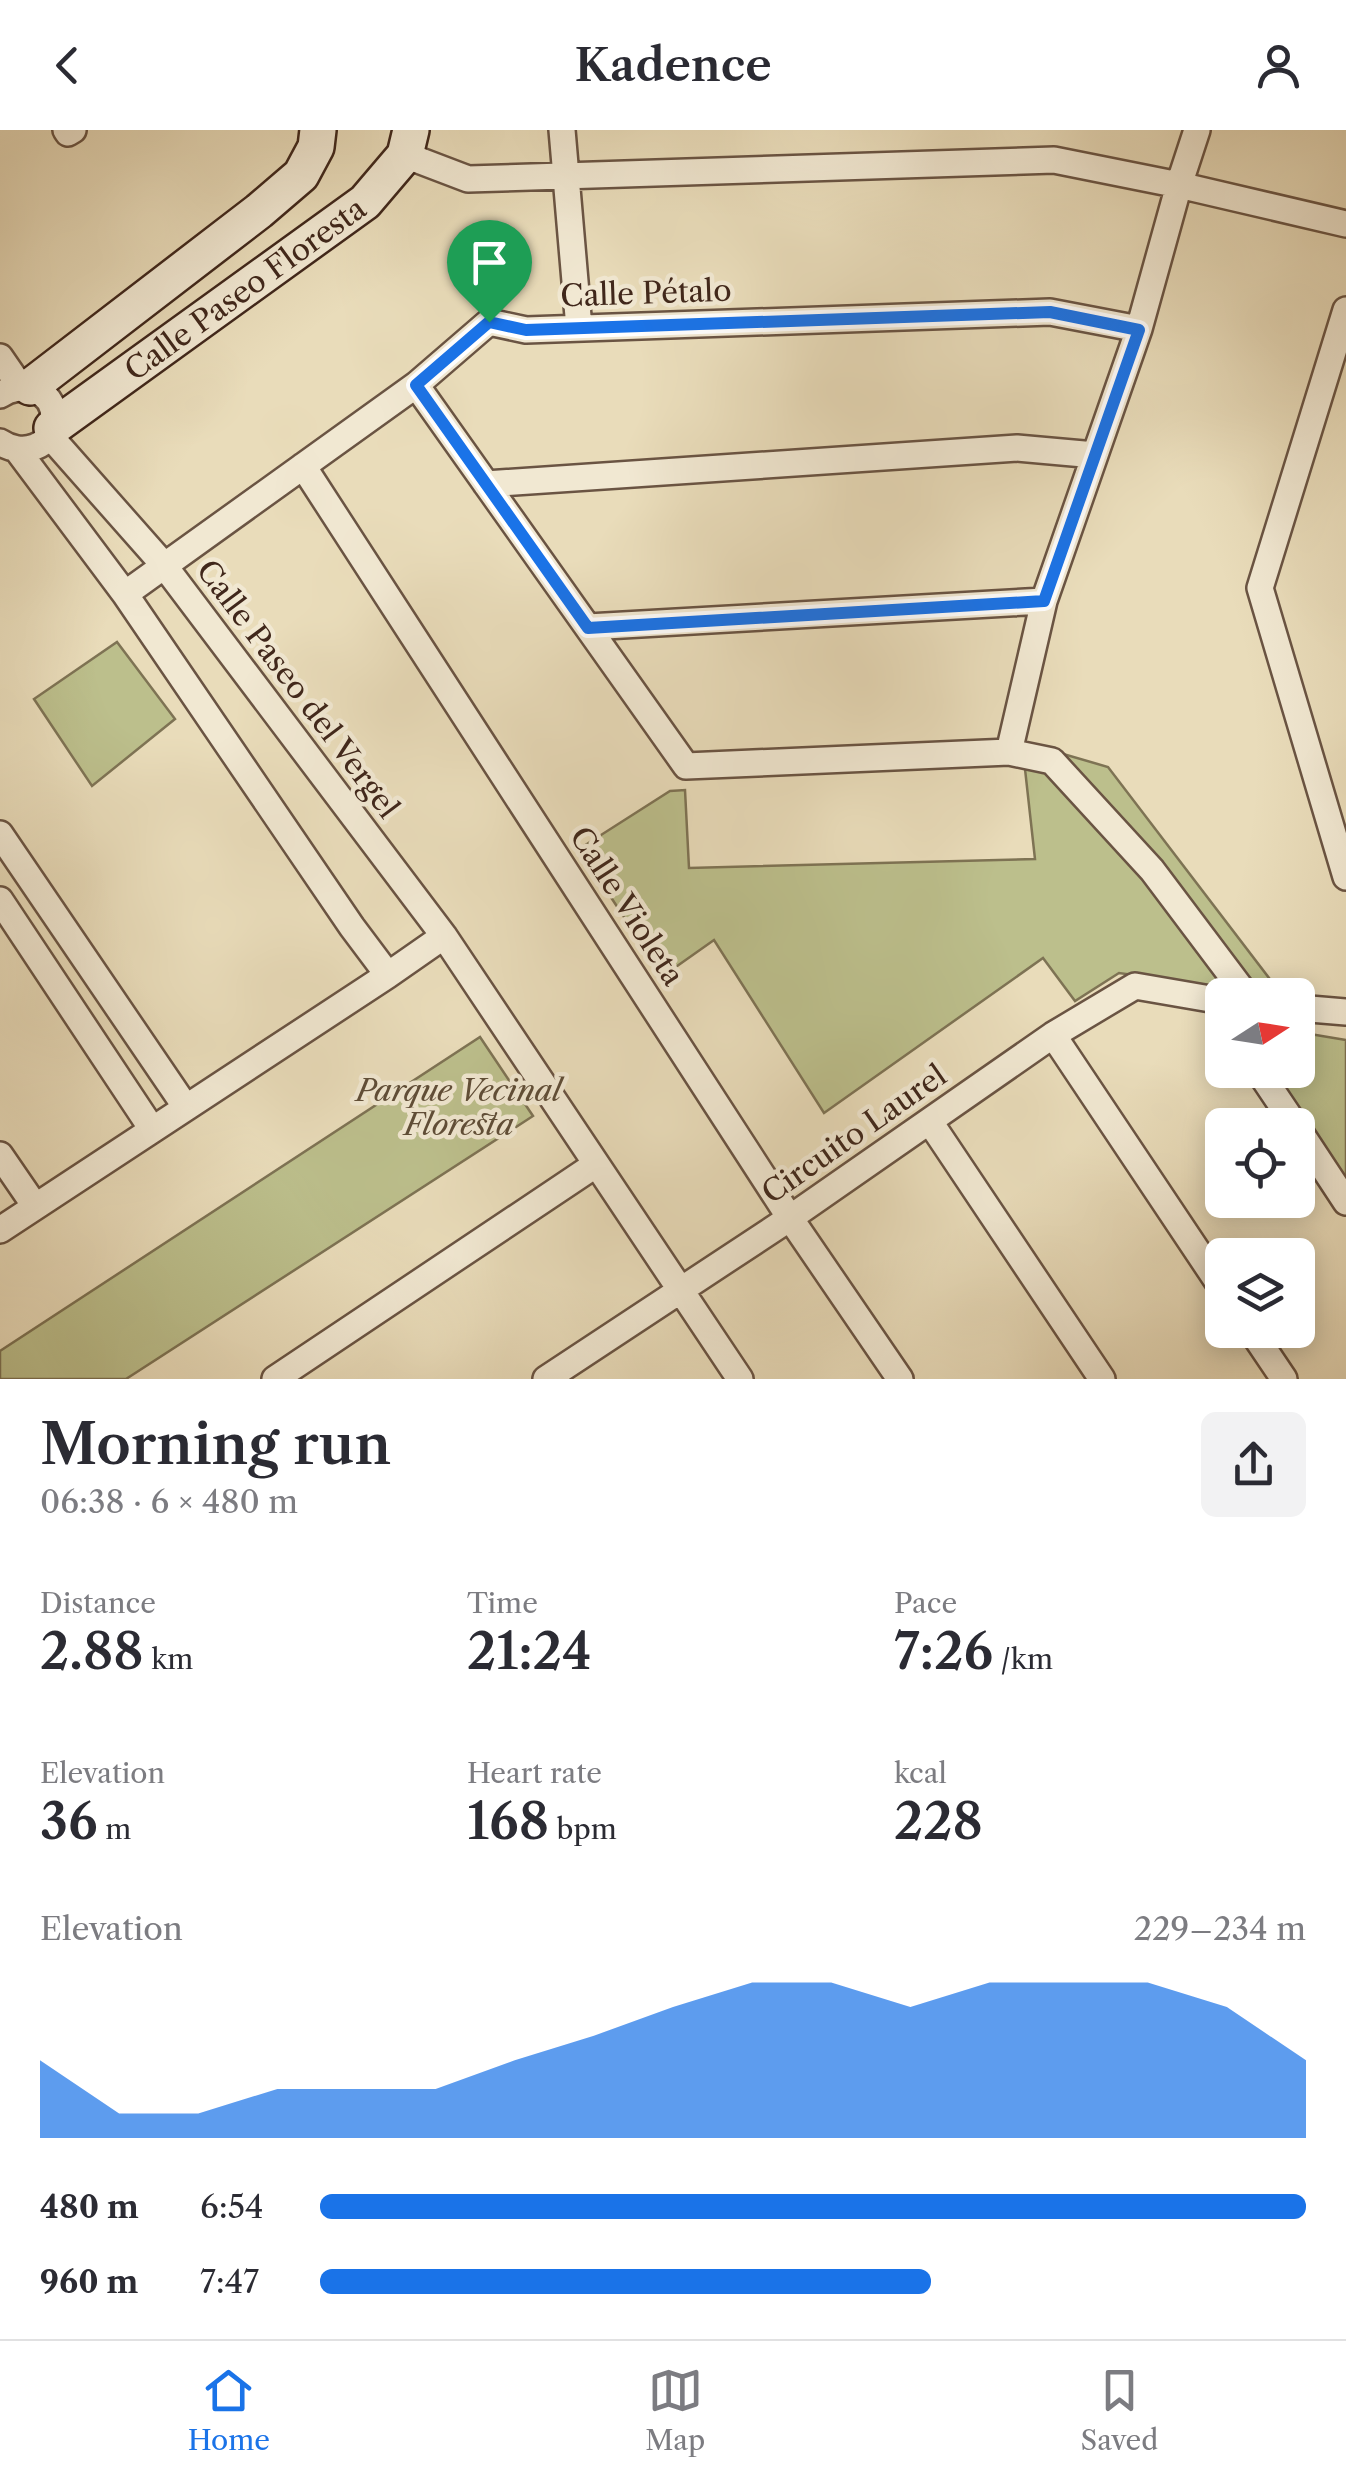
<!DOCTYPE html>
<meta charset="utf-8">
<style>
:root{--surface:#fff;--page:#f2f2f3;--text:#2b2b33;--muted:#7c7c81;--line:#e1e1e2;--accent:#1a73e8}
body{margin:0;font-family:"Libre Caslon Text",serif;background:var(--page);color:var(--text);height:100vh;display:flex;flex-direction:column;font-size:38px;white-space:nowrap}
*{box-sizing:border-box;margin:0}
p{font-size:32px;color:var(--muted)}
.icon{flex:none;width:55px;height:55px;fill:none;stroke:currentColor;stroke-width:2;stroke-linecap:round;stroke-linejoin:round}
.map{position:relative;height:1249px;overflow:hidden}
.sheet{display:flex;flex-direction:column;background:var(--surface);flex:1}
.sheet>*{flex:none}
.needle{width:65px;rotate:78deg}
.fabs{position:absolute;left:1205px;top:848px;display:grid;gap:20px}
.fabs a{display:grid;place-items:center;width:110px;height:110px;border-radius:15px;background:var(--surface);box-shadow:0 5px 25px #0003;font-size:50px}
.pin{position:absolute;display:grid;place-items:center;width:85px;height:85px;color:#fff;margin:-102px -42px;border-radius:50% 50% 50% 0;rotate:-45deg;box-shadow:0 0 10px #0007}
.pin .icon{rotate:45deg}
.round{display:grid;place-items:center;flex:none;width:105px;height:105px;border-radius:15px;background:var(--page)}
.summary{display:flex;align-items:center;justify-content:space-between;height:170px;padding:0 40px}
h1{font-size:55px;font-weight:600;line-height:75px}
.stats{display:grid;grid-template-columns:repeat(3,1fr);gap:15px;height:170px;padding:10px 40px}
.stats div{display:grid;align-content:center}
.stats b{font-size:50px;font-weight:600}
.stats small{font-size:28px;font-weight:400}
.stats p{font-size:28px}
.chart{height:280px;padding:20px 40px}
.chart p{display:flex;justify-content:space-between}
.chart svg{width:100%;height:180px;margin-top:10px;fill:var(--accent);opacity:.7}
ul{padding:0 40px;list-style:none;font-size:32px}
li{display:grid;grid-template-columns:160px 120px 1fr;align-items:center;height:75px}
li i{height:25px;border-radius:12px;background:var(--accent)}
header{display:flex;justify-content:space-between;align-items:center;height:130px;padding:0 40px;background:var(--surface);font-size:45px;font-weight:600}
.menu{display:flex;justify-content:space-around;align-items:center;height:140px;border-top:2px solid var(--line);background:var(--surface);font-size:28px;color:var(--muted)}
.menu a{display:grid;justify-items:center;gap:5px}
.menu .on{color:var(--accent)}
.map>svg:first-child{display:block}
.green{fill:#bcbf8c;stroke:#7e7354;stroke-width:2.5}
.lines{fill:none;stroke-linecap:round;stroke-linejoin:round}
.street-casing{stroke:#6a5443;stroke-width:30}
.secondary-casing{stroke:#40271b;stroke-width:40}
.street{stroke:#f1e8d2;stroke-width:25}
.secondary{stroke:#f1e8d2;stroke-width:35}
.route-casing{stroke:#fff;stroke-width:20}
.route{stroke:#1a73e8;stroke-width:12}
.labels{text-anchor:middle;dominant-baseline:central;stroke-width:9;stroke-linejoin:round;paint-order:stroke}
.street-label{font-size:30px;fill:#40271b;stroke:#f1e8d2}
.park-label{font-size:30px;font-style:italic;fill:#5f4d37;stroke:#f1e8d2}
</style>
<header><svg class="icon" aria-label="back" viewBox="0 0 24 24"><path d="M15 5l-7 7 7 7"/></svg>Kadence<svg class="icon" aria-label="person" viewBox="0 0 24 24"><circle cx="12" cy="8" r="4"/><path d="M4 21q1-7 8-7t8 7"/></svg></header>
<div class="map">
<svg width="1346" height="1249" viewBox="0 0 1346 1249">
<rect width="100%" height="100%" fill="#e9dcba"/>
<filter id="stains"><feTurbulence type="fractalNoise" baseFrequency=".002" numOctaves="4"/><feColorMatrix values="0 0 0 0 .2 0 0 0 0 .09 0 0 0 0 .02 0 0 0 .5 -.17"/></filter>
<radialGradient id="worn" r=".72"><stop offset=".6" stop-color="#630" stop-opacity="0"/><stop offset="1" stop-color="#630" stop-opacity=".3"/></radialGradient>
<!-- green -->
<path class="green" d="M 117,512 L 175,589 L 92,656 L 34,569 Z
M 1022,612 L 1108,637 L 1282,865 L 1119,843 L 1075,871 L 1043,828 L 824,983 L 714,810 L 663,846 L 579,719 L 670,661 L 685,660 L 689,738 L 1035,729 Z
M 1298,902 L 1346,910 L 1346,1050 L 1273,940 L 1298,940 Z
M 480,907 L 533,986 L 126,1249 L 0,1249 L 0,1221 Z"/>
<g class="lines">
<defs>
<path id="street" d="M 66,0 L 68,3 L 73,0
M 562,0 L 579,198
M 405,25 L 468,49 L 1054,30 L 1179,55 L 1346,94
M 1346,180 L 1260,458 L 1346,747
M 0,227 L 20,256
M 416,255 L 686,636 L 1009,622 L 1052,631 L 1152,740 L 1246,865
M 0,265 C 21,251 54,258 54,288 C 54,318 21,327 0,312
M 49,305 L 163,434 L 444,806 L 740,1249
M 18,321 L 125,464 L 352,797 L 388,845
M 303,336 L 790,1088 L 900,1249
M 486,354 L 1017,318 L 1095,325
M 125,464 L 416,255 L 489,192 L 526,200 L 1050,182 L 1139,199
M 588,497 L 1044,471
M 1009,622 L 1044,471 L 1139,199 L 1179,55 L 1197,0
M 0,704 L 185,976
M 0,770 L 152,999
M 1298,878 L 1346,882
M 1053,905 L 1222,1158
M 1258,940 L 1295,995
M 930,992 L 1102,1249
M 1298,999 L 1346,1072
M 0,1025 L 35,1076
M 0,1100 L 388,845 L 444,806
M 1251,1200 L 1284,1249
M 275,1249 L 595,1035
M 546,1249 L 790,1088 L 1053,905 L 1135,856 L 1222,871"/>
<g id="secondary">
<path d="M 30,257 L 259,81 L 301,45 L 316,17 L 318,0"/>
<path id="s1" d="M 52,298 L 365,72 L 405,25 L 411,0"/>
</g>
</defs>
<!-- street casing -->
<use href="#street" class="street-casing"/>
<!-- secondary casing -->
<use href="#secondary" class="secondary-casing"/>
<!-- street -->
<use href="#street" class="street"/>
<!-- secondary -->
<use href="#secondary" class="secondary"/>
</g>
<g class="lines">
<defs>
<path id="route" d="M 1050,182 L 1139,200 L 1044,471 L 588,498 L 416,255 L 489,192 L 526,200 Z"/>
</defs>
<!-- route casing -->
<use href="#route" class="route-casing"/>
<!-- route -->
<use href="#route" class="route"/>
</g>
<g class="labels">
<!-- street labels -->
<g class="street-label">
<text stroke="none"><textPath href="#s1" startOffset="238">Calle Paseo Floresta</textPath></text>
<text transform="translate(646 163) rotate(-2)">Calle Pétalo</text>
<text transform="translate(298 559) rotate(53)">Calle Paseo del Vergel</text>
<text transform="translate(627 776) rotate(57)">Calle Violeta</text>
<text transform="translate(854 1004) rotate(-35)">Circuito Laurel</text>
</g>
<!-- park labels -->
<g class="park-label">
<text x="459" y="960">Parque Vecinal<tspan x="459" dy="34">Floresta</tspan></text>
</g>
</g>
<rect width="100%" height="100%" filter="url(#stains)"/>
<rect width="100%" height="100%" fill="url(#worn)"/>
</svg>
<div class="fabs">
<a><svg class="needle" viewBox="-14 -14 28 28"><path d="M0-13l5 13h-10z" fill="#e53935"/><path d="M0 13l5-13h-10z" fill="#7c7c81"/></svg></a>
<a><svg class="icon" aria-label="locate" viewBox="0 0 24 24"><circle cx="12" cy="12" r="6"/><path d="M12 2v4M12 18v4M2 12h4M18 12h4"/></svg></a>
<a><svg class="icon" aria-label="layers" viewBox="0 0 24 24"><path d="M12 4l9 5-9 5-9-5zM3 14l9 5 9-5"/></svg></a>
</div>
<div class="pin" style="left:489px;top:192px;background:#1e9e55"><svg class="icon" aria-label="arrive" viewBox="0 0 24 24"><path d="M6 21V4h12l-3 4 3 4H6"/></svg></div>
</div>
<section class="sheet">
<div class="summary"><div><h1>Morning run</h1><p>06:38 · 6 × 480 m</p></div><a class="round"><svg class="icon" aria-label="share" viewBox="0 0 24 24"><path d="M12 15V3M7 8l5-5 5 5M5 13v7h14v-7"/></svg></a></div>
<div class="stats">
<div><p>Distance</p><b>2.88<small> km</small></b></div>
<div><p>Time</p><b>21:24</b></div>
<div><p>Pace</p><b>7:26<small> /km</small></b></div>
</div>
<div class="stats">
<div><p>Elevation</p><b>36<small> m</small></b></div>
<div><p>Heart rate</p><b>168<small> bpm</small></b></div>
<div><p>kcal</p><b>228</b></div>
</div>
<div class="chart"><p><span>Elevation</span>229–234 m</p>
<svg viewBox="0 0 160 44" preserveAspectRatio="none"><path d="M0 44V25L10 38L20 38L30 32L40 32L50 32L60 25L70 19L80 12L90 6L100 6L110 12L120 6L130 6L140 6L150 12L160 25V44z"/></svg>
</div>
<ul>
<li><b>480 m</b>6:54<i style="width:100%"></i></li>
<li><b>960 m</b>7:47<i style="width:62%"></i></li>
</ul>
</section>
<nav class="menu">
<a class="on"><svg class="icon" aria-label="home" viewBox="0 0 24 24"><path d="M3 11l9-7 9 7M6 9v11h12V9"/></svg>Home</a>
<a><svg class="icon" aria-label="map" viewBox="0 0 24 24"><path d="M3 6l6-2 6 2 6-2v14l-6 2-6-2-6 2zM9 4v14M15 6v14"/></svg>Map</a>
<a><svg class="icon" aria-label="saved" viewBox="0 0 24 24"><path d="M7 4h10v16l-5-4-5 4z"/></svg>Saved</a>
</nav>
